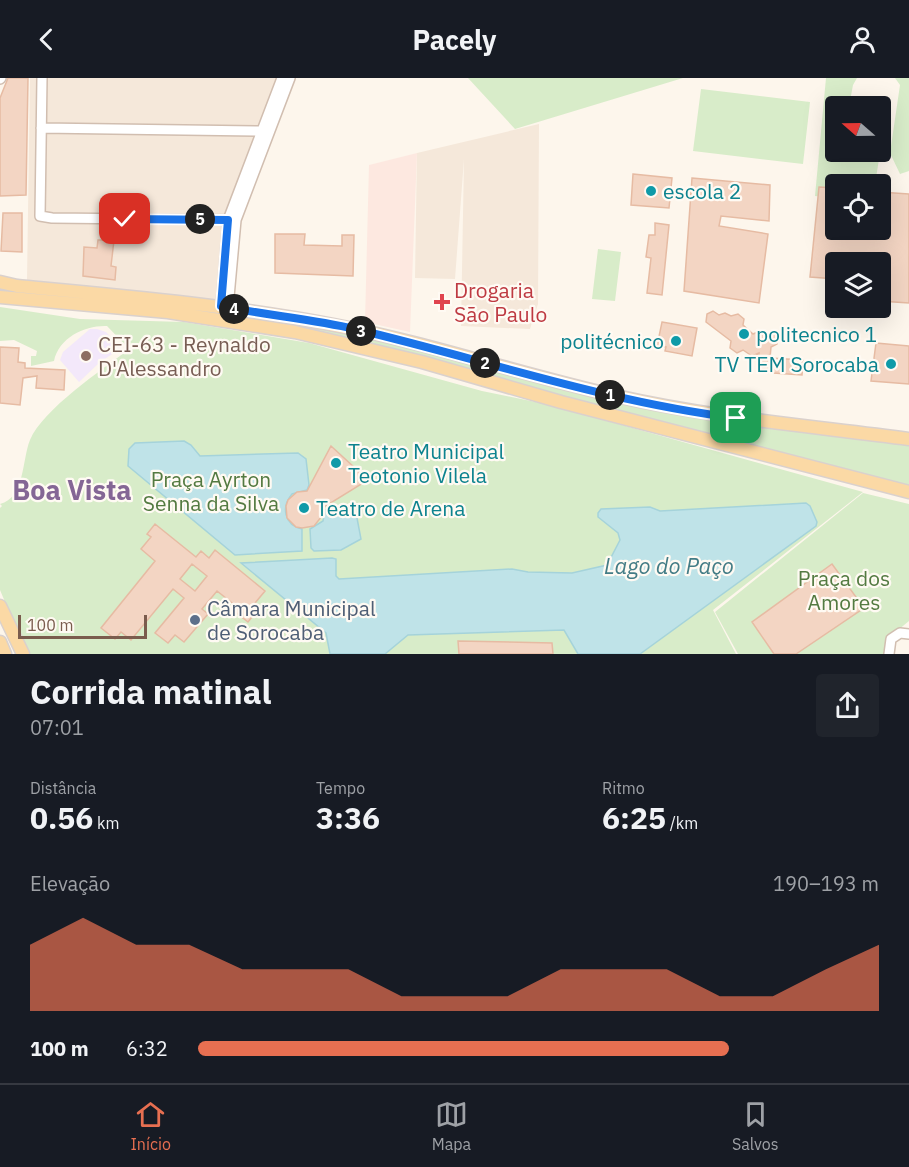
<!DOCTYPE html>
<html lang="pt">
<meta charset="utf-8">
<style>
:root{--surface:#171b24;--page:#20242c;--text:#f1f3f6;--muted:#9ea1a6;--line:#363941;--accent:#e76f51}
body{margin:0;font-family:"IBM Plex Sans",sans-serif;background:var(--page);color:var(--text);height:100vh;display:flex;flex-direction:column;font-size:22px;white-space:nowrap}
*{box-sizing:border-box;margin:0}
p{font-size:20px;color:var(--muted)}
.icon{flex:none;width:33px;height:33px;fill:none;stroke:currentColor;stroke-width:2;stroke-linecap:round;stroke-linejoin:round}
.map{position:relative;height:576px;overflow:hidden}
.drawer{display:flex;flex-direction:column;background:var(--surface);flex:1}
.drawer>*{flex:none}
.needle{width:39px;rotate:290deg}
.buttons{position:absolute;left:825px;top:18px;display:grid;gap:12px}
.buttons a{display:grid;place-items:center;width:66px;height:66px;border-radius:6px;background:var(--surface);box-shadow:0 6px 24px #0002;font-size:30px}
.scale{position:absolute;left:18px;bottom:15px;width:129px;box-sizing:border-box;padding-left:6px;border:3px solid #7a5c4d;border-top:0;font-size:16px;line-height:21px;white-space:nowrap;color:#7a5c4d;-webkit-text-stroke:4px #fffaf3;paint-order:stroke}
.pin{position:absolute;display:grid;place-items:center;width:51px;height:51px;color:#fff;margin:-26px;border-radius:12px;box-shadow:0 3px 9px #0006}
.km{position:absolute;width:30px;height:30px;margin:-15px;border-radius:50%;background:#222;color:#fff;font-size:16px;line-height:30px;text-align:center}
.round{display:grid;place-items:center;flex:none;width:63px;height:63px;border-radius:6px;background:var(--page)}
.overview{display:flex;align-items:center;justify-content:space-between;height:102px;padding:0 30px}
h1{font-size:33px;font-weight:700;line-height:45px}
.stats{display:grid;grid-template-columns:repeat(3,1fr);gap:9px;height:102px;padding:6px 30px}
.stats div{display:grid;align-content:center}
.stats b{font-size:30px;font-weight:700}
.stats small{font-size:16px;font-weight:400}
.stats p{font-size:16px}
.chart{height:168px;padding:12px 30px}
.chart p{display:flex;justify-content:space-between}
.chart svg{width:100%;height:108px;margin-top:6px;fill:var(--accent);opacity:.7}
ul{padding:0 30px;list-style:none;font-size:20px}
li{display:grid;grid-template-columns:96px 72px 1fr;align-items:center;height:45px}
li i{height:15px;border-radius:8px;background:var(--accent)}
header{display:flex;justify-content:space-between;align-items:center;height:78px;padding:0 30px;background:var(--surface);font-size:27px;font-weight:700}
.tab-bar{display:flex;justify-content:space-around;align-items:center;height:84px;border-top:2px solid var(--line);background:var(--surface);font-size:16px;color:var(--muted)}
.tab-bar a{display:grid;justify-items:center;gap:3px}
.tab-bar .selected{color:var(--accent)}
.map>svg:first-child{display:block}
.residential{fill:#f5e8da}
.commercial{fill:#fde8e0}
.education{fill:#f3e8fa}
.green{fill:#d8ecc9}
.water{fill:#bfe3e8;stroke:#a5d3da;stroke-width:1.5}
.building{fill:#f3d5c3;stroke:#e6bba3;stroke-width:1.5;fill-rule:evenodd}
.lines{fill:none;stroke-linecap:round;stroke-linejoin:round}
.minor-casing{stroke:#d1beb0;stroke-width:12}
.major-casing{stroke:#dad1cd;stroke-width:15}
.minor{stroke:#fff;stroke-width:9}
.major{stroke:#fbd9a5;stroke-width:12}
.route-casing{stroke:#fff;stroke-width:12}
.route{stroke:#1a73e8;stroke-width:8}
.culture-dot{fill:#0f9aa8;stroke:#fffaf3;stroke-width:2}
.health-dot{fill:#e0444e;stroke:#fffaf3;stroke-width:2}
.education-dot{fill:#8d6e63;stroke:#fffaf3;stroke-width:2}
.service-dot{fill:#5c6f8a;stroke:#fffaf3;stroke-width:2}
.labels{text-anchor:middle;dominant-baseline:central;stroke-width:4.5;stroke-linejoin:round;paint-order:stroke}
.culture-label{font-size:21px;fill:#0d838f;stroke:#fffaf3;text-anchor:start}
.health-label{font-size:21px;fill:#be3a42;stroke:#fffaf3;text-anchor:start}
.education-label{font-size:21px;fill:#785e54;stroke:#fffaf3;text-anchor:start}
.park-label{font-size:21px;fill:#537a41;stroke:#fffaf3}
.service-label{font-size:21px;fill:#4e5e75;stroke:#fffaf3;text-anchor:start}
.water-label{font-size:22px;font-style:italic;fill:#437c86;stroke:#fffaf3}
.district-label{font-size:27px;font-weight:bold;fill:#846695;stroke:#fffaf3}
</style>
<header><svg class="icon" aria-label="back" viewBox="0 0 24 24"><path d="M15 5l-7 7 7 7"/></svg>Pacely<svg class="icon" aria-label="person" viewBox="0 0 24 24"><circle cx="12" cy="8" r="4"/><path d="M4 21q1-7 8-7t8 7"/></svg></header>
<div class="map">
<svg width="909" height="576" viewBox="0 0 909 576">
<rect width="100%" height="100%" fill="#fdf6ec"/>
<!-- residential -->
<path class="residential" d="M 30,0 L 283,0 L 227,133 L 219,223 L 27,202 Z
M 539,46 L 538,226 L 530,251 L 461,248 L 464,81 L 455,201 L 415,200 L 417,75 Z"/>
<!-- commercial -->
<path class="commercial" d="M 417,75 L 410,254 L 365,244 L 369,87 Z"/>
<!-- education -->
<path class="education" d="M 90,251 L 97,251 L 106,254 L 121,270 L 99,285 L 79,304 L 60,282 L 63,274 Z"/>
<!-- green -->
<path class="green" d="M 468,0 L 683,0 L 515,51 Z
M 826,0 L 857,0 L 853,7 L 850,23 L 854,28 L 836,28 L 836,74 L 880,75 L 875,106 L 836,106 L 835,120 L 815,118 Z
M 895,0 L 909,0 L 909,93 L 900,96 L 890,75 L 900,7 Z
M 701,11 L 810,24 L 803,86 L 693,73 Z
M 598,171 L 621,174 L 615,223 L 592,221 Z
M 0,209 L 133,222 L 344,253 L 686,338 L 909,365 L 909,409 L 569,321 L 402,274 L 0,214 Z
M 0,229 L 80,241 L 184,244 L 309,265 L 482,313 L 550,327 L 863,414 L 713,532 L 736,576 L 27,576 L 0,512 L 0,430 L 2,428 L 0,426 C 25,420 22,381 30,362 C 43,331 102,292 129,271 L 107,248 C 86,247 59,259 54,283 L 31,288 L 31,278 L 36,278 L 37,273 L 14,262 L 0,263 Z
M 863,415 L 909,426 L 909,543 L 892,557 L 886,576 L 738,576 L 715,534 Z"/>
<!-- water -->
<path class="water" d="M 184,363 L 191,367 L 200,378 L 298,375 L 306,381 L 309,407 L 307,412 L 292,416 C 281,429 284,447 302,451 L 302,473 L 235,477 L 128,388 L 129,371 L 135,365 Z
M 806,425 L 810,428 L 817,444 L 816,448 L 640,576 L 578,576 L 564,552 L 408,557 L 385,576 L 330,576 L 326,555 L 241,485 L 332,480 L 336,481 L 336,498 L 339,501 L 512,491 L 528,494 L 572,495 L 607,487 L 620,462 L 618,455 L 598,439 L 598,435 L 601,431 L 650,429 L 660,433 Z
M 332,429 L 335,437 L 357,440 L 361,461 L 341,472 L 314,473 L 311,470 L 310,451 L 323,443 L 325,432 Z"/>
<!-- building -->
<path class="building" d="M 8,0 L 28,0 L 26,117 L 0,118 L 0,20 Z
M 633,96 L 672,100 L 669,130 L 631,127 Z
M 692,100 L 770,107 L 769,143 L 721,138 L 719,148 L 768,156 L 759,225 L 684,213 Z
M 819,109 L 836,110 L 836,152 L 880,152 L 880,114 L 909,116 L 909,225 L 880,223 L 880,184 L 836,184 L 836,201 L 810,199 Z
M 3,135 L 22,135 L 22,174 L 1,173 Z
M 655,145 L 669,147 L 662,217 L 647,215 L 651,180 L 646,179 L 649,157 L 655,157 Z
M 275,156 L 305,156 L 304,167 L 342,168 L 342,157 L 354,157 L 353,198 L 275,195 Z
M 98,162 L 114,162 L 111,188 L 116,189 L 115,202 L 83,198 L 84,169 L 97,170 Z
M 713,233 L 719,237 L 725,235 L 731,238 L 738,236 L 744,241 L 743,247 L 753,256 L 760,253 L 766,257 L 772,254 L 779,259 L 777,266 L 771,269 L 770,280 L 803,282 L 802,297 L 758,294 L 759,275 L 752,278 L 743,272 L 737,275 L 730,270 L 731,263 L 706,244 L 707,236 Z
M 662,244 L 697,250 L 692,278 L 665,273 L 666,269 L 657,268 Z
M 876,265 L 909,268 L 909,306 L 871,303 Z
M 0,269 L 19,270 L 18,284 L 25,285 L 25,290 L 65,292 L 64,312 L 36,310 L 37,298 L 23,300 L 20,327 L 0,325 Z
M 331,368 L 368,402 L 324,429 L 322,438 L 314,448 L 302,450 L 296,449 L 287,440 L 286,428 L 288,422 L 297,414 L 307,413 Z
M 155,446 L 196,479 L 201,473 L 209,480 L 215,472 L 265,513 L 255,525 L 260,529 L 248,544 L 234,533 L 237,529 L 217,513 L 202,531 L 208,536 L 184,564 L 175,557 L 168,565 L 155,555 L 184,520 L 173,511 L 131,562 L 121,554 L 115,561 L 101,550 L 155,483 L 141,471 L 151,459 L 147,456 ZM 192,486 L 207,498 L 195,513 L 180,501 Z
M 832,486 L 864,530 L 796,576 L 774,576 L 752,544 Z
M 458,563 L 552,565 L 553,576 L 459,576 Z"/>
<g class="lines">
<defs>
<path id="minor" d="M 42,0 L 40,138 L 52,140 L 236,142
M 0,1 L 1,0
M 41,50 L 262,53
M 221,228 L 228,142 L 282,0
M 228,230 L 236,142 L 290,0
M 889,576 L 891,561 L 900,555 L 909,556"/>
<path id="major" d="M 0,204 L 17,208 C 123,218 229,227 334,247 C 429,265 522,297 616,318 C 713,340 811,348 909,361
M 0,219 L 168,234 L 295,254 L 422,284 L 561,324 L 909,414
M 0,528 L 23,576
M 0,564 L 5,576"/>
</defs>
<!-- minor casing -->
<use href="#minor" class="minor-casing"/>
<!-- major casing -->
<use href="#major" class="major-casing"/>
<!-- minor -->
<use href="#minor" class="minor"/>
<!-- major -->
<use href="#major" class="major"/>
</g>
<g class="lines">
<defs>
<path id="route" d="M 125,141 L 228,142 L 221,228 C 265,237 311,241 355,251 C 482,281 606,324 736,340"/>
</defs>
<!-- route casing -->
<use href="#route" class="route-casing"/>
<!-- route -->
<use href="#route" class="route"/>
</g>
<!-- markers -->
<g class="culture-dot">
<circle cx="651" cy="113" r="6"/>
<circle cx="744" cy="256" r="6"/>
<circle cx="676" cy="263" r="6"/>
<circle cx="891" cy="286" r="6"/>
<circle cx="336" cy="385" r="6"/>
<circle cx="304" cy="430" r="6"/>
</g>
<path class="health-dot" d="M439 215h6v6h6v6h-6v6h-6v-6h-6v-6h6z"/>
<circle class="education-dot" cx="86" cy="278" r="6"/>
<circle class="service-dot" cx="195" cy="542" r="6"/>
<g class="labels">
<!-- culture labels -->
<g class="culture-label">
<text x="663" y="113">escola 2</text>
<text x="756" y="256">politecnico 1</text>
<text x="664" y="263" text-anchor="end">politécnico</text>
<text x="879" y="286" text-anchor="end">TV TEM Sorocaba</text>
<text x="348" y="373">Teatro Municipal<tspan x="348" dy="24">Teotonio Vilela</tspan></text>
<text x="316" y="430">Teatro de Arena</text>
</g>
<!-- health labels -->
<g class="health-label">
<text x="454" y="212">Drogaria<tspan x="454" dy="24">São Paulo</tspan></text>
</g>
<!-- education labels -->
<g class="education-label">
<text x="98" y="266">CEI-63 - Reynaldo<tspan x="98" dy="24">D'Alessandro</tspan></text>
</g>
<!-- park labels -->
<g class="park-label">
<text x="211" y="401">Praça Ayrton<tspan x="211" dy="24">Senna da Silva</tspan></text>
<text x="844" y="500">Praça dos<tspan x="844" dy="24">Amores</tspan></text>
</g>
<!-- service labels -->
<g class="service-label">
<text x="207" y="530">Câmara Municipal<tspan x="207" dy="24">de Sorocaba</tspan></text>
</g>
<!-- water labels -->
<g class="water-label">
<text x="669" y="487">Lago do Paço</text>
</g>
<!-- district labels -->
<g class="district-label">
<text x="72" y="411">Boa Vista</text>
</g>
</g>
</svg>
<div class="buttons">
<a><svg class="needle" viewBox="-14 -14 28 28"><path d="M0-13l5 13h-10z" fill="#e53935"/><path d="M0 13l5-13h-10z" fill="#9ea1a6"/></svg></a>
<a><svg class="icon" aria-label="locate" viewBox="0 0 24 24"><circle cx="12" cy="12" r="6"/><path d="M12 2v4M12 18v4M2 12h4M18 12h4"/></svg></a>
<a><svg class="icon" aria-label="layers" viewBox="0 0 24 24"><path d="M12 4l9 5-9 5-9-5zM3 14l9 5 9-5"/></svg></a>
</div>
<div class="scale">100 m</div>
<div class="pin" style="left:736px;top:340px;background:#1e9e55"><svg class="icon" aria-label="arrive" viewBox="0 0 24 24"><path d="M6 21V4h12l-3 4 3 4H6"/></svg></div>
<div class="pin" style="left:125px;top:141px;background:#d93025"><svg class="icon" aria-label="check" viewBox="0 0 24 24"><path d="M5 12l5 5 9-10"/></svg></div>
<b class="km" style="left:610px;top:317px">1</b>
<b class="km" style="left:485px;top:285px">2</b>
<b class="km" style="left:361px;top:253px">3</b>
<b class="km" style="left:234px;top:231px">4</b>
<b class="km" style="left:200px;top:141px">5</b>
</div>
<section class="drawer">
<div class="overview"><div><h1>Corrida matinal</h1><p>07:01</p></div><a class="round"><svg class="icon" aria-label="share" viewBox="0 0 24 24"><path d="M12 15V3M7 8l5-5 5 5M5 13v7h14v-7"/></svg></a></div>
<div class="stats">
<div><p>Distância</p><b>0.56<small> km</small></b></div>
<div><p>Tempo</p><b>3:36</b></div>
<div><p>Ritmo</p><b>6:25<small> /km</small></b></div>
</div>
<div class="chart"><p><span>Elevação</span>190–193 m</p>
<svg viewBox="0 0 160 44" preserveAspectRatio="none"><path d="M0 44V17L10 6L20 17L30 17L40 27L50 27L60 27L70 38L80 38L90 38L100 27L110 27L120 27L130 38L140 38L150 27L160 17V44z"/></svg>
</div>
<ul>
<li><b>100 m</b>6:32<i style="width:78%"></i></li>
</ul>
</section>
<nav class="tab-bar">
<a class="selected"><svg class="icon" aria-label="home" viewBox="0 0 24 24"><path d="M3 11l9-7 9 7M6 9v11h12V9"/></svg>Início</a>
<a><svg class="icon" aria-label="map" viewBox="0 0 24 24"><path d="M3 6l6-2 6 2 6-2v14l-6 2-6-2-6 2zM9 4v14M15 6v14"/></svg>Mapa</a>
<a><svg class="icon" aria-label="saved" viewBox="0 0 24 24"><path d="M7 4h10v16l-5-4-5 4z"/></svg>Salvos</a>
</nav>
